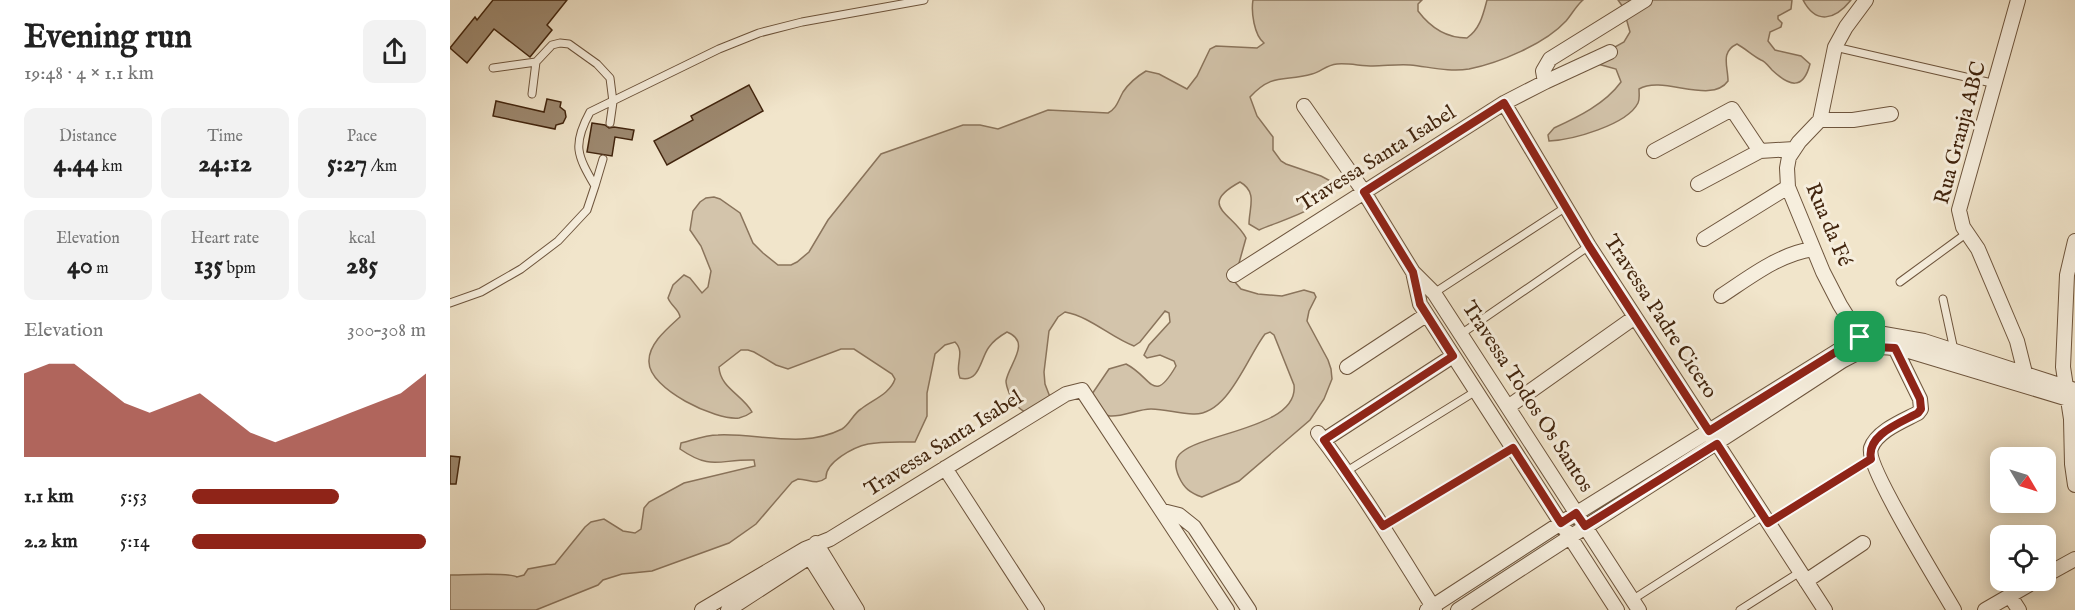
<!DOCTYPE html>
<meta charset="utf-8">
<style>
:root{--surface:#fff;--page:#f2f2f2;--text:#222;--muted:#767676;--accent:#8f2418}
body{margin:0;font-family:"IM FELL English",serif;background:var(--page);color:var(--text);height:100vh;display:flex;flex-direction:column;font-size:22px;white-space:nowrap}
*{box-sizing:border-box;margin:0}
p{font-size:20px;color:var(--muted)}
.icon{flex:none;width:33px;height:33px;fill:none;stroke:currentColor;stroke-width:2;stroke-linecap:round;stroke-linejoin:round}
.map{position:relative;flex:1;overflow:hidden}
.details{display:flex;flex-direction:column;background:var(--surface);width:450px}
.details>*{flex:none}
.needle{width:39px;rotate:128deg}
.buttons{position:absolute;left:1540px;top:447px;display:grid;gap:12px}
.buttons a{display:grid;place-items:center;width:66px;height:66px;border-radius:12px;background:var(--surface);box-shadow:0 3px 15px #0003;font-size:30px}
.pin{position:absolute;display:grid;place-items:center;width:51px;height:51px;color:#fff;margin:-26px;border-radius:12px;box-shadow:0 3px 9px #0006}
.round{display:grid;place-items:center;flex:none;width:63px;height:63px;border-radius:12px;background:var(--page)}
.overview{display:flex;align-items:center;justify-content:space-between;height:102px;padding:0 24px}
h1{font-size:33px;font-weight:800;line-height:45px}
.metrics{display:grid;grid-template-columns:repeat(3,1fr);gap:9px;height:102px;padding:6px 24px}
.metrics div{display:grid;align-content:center;border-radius:12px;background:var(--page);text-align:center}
.metrics b{font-size:26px;font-weight:800}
.metrics small{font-size:16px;font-weight:400}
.metrics p{font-size:16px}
.chart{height:168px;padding:12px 24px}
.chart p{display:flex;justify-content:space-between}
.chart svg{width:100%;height:108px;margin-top:6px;fill:var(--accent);opacity:.7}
ul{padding:0 24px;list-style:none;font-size:20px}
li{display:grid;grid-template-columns:96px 72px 1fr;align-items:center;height:45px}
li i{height:15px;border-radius:8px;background:var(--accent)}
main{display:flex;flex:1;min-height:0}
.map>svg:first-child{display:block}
.green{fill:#d3c4ab;stroke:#8a745c;stroke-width:1.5}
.building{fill:#9d8970;stroke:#42250e;stroke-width:1.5}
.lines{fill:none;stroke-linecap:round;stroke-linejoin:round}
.service-casing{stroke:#6e553d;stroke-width:9}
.minor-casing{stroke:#6e553d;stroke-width:16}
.service{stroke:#f6eedd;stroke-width:7}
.minor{stroke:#f6eedd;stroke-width:14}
.route-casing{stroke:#fff;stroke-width:12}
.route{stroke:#8f2418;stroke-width:8}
.labels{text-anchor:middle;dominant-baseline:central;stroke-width:6;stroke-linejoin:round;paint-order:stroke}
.street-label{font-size:21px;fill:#42250e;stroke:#f6eedd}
</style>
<main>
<section class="details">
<div class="overview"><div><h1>Evening run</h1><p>19:48 · 4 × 1.1 km</p></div><a class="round"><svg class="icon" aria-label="share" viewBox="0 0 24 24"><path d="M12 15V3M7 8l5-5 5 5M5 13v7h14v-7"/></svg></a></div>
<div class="metrics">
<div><p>Distance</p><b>4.44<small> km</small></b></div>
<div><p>Time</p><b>24:12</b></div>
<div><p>Pace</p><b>5:27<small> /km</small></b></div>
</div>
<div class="metrics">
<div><p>Elevation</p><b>40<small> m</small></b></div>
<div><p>Heart rate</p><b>135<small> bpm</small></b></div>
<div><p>kcal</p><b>285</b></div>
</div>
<div class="chart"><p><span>Elevation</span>300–308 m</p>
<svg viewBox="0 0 160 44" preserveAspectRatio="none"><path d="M0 44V10L10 6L20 6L30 14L40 22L50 26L60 22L70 18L80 26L90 34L100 38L110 34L120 30L130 26L140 22L150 18L160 10V44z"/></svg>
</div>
<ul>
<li><b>1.1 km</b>5:53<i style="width:63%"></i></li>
<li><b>2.2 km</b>5:14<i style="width:100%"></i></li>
</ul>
</section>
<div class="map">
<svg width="1625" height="610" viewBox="0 0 1625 610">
<rect width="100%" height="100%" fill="#f1e5cb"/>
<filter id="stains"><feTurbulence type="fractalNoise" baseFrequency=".00333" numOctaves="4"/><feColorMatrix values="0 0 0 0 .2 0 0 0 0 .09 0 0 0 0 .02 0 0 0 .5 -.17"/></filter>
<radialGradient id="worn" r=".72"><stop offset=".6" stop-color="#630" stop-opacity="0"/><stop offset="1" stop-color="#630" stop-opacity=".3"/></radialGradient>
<!-- green -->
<path class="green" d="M 803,0 L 972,0 L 968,4 L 968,11 C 980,27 997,38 1017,38 C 1030,29 1033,15 1037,0 L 1133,0 C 1126,6 1122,14 1116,21 C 1095,44 1049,63 1019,69 C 999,72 980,67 960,65 C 948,64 935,66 923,66 C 911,66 899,63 887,64 C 876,65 871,72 862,74 C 835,82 823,72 800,97 L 807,116 L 823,137 L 823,150 L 831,161 L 836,164 L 871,176 L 888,185 C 870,211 837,218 809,230 L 799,224 C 799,208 808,192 790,182 C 746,206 783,213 796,238 L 784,281 L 791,289 L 808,294 L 832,296 L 854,290 L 864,293 L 866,297 L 859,311 L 857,321 L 878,360 L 881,369 L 882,379 L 874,399 L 860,420 L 789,481 L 752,497 C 740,493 734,488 729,477 C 725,468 724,458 732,452 C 757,432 849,427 844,385 L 824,335 L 820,332 L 815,334 C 797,357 778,416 743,414 C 729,414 716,409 701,409 C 688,409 673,417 660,416 C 654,415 648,411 642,409 L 642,394 L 659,369 L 676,364 C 702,377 703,406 726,366 L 724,361 L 710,355 L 697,358 L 694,355 L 699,345 L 720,322 L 719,313 L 715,311 L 690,342 L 684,346 C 660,337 641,317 615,312 L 608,317 L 599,331 L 594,372 L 595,384 L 600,397 L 579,414 C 569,410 564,404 560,395 C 558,390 556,386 556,381 C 559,364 582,342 557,332 C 550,336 544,340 539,347 C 530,359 530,383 510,378 C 504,365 516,353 505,342 L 495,345 L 485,354 L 477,393 L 477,416 L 465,442 C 450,442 433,441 418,444 C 404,447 375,462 376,478 C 366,486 359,479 348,479 L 342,482 L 306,524 L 279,543 L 202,571 L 172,574 L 153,580 L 148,585 L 86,610 L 0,610 L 0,575 C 14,575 59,572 67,577 L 74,575 L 78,569 L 105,564 L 135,527 L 141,522 L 154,519 L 173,531 L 185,533 L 191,529 L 194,508 L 199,502 L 234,483 L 305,466 L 304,460 C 269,459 262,471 230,449 L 231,443 C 243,440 255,435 268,435 C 309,433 353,449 392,429 C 400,424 403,414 411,409 C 422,400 440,394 445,379 L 442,374 L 404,349 L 391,349 L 338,369 L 326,365 L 304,352 L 298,350 L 291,350 L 269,367 C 270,388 293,395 302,412 C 298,415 294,417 289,418 C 266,421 199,389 199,362 C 198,344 218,328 230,317 C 229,309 221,306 218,298 L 223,285 L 234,275 L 240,278 L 252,293 L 258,287 L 261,271 L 251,246 L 240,230 L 243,211 L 250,202 L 256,198 L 264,197 L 270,199 L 290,213 L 303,243 L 313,253 L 328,265 L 341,265 L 347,262 L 359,252 L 378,220 L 431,154 L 513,125 L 530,125 L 548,129 L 598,110 L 658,113 C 667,108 668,101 673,92 C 679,83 686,77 696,71 L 709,74 L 737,89 L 747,76 L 760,49 L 766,46 L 807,48 L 814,43 C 804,35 801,12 803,0 Z
M 1168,0 L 1342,0 L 1341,9 L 1328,16 L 1328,19 L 1332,23 L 1331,27 L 1320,32 L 1318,41 L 1325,50 L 1351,56 L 1360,64 C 1353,91 1339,86 1322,70 C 1319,67 1315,61 1311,60 C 1303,56 1296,49 1287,44 C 1270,52 1278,66 1278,81 C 1261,105 1213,75 1189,89 C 1189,94 1190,99 1188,103 C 1177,125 1122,140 1099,141 L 1098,135 L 1104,128 C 1128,117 1155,104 1171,82 L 1166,69 L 1148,64 L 1163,48 L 1174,42 L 1180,32 L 1173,7 Z
M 1353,0 L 1401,0 C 1385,20 1366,25 1353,0 Z"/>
<!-- building -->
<path class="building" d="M 43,0 L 117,0 L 97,25 L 102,30 L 80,57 L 44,29 L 17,63 L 0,48 L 25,17 L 27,20 Z
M 299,85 L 313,111 L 217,165 L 204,141 L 243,120 L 241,116 Z
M 97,99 L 111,102 L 110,107 L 115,111 L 116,117 L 113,123 L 106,125 L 105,129 L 43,116 L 46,101 L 94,112 Z
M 142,123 L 155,125 L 159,128 L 164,127 L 184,130 L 182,140 L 165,137 L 162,156 L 137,152 Z
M 0,456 L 10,457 L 6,484 L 0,484 Z"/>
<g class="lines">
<defs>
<path id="service" d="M 1385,47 L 1546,84
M 43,68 L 86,62
M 82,94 L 86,62 L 102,45 L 110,43 L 119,44 L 147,64 L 160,78 L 163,102 L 160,123
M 145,186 L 153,159
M 1450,282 L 1517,233
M 984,293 L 1116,207
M 1493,299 L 1504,350
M 0,303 L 31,292 L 71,269 L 108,241 L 137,210 L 145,186 C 127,155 122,145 140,112 L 269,49 L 309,33 L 352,22 L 474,0
M 1011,334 L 1139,246
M 897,471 L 1026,391
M 1319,523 L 1421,460
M 933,526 L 1063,448
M 1182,600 L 1313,516
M 1290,610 L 1350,572"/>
<path id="minor" d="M 1568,0 L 1509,210 L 1513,227 L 1528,249 L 1567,341 L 1575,373
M 1095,82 L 1093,71 L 1100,59 L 1195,0
M 1054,103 L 1139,246 L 1375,610
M 854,106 L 914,192 L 963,272 L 984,293 L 1189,610
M 1370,120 L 1385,47 L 1396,27 L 1416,0
M 1204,151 L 1282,109 L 1310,151
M 1248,184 L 1310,151 L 1344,149
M 1254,239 L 1338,187
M 1625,241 L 1617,275 L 1613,367 L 1621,419 L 1622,464 L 1625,485
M 963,272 L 970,304 L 1167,610
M 784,275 L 1054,103 L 1095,82 L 1160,52
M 1271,296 C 1300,277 1329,254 1363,249
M 1413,344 L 1410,337 L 1390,305 L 1373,272 L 1338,187 L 1337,168 L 1339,157 L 1349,142 L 1370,120 L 1403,120 L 1441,114
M 1445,348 L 1470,399 L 1471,409 L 1468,413 C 1453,421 1427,431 1421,448 C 1415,465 1491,587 1504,610
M 897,367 L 976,315
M 1058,407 L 1185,317
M 868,433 C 911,489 947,550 985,610
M 874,440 L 1003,356
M 495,468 L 587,610
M 713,511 L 729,515 L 744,527 L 799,610
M 366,543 L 407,610
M 356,551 L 393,610
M 1596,575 L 1625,559
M 1356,581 L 1413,543
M 1560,596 L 1569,610
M 252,610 L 355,549 L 380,539 L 616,394 L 632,390 L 777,610
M 278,610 L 361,556
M 977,610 L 1111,523 L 1410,337 L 1434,334 L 1474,341 L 1625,390
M 1008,610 C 1135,526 1265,445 1392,361 C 1418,346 1430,344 1459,351 L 1625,401
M 1535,610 L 1587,580"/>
</defs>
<!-- service casing -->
<use href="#service" class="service-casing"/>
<!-- minor casing -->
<use href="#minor" class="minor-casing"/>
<!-- service -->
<use href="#service" class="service"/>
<!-- minor -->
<use href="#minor" class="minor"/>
</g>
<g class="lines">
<defs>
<path id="route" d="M 1054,103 L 1139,246 L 1259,431 L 1410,337 L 1414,349 L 1426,347 L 1445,348 L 1470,399 L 1471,409 L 1468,413 C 1450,423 1416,435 1421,459 L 1318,523 L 1267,444 L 1135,526 L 1126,513 L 1111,523 L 1063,448 L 933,526 L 874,440 L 1003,356 L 970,304 L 963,272 L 914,192 Z"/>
</defs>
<!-- route casing -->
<use href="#route" class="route-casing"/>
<!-- route -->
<use href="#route" class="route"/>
</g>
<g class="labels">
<!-- street labels -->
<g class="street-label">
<text transform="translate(1511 133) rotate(-75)">Rua Granja ABC</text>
<text transform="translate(927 159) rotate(-32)">Travessa Santa Isabel</text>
<text transform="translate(1378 225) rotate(67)">Rua da Fé</text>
<text transform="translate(1210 317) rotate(57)">Travessa Padre Cicero</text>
<text transform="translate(1077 397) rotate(57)">Travessa Todos Os Santos</text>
<text transform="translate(494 444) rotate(-32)">Travessa Santa Isabel</text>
</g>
</g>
<rect width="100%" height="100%" filter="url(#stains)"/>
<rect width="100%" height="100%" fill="url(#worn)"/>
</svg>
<div class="buttons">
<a><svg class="needle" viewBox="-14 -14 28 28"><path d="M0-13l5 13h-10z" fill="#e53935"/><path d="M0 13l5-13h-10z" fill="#767676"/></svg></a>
<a><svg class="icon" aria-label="locate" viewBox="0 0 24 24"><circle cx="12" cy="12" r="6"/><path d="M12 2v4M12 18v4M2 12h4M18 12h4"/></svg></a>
</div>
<div class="pin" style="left:1410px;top:337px;background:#1e9e55"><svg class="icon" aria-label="arrive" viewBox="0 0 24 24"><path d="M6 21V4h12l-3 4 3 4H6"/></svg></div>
</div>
</main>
